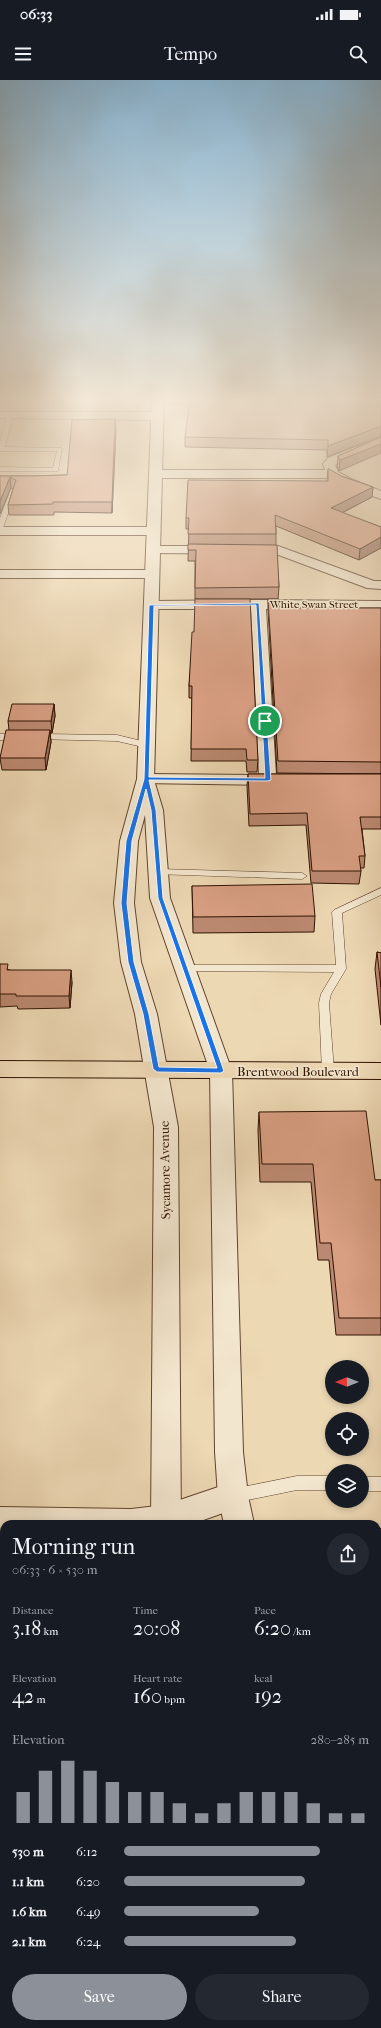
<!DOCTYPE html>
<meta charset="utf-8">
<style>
:root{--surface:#171b24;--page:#242831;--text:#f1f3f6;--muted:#9ea1a6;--accent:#8c9099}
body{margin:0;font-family:"IM FELL French Canon",serif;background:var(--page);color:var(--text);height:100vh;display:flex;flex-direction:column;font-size:15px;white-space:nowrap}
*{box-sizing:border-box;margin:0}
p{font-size:13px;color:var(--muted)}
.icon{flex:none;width:22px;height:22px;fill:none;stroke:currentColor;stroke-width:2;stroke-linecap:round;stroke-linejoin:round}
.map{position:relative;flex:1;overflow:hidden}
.panel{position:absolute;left:0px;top:1440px;width:381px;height:508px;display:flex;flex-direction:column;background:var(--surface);border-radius:12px 12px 0 0;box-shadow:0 2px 6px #0003}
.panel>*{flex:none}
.needle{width:26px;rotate:270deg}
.tools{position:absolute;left:325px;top:1280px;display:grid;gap:8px}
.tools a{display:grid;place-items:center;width:44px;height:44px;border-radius:50%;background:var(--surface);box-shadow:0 2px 6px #0003;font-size:20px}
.pin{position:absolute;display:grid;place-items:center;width:34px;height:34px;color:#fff;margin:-17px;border:2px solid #fff;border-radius:50%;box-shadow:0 1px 4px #0007}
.round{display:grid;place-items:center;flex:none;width:42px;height:42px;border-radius:21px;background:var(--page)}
.head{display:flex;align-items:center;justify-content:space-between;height:68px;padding:0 12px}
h1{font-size:22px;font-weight:600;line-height:30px}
.stats{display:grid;grid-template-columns:repeat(3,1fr);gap:6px;height:68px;padding:4px 12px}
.stats div{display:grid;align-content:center}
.stats b{font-size:20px;font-weight:600}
.stats small{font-size:11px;font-weight:400}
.stats p{font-size:11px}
.chart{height:112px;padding:8px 12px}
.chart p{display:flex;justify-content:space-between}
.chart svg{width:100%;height:72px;margin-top:4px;stroke:var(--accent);stroke-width:6}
.primary-button{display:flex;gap:8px;margin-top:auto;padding:8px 12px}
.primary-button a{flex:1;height:46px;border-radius:24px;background:var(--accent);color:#fff;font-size:16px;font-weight:600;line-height:46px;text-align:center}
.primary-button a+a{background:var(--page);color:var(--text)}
ul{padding:0 12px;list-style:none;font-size:13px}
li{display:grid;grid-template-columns:64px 48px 1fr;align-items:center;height:30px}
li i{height:10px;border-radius:5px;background:var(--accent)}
.status{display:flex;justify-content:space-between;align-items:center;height:28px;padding:0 20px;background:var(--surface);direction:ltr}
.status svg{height:11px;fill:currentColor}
header{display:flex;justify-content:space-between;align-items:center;height:52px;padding:0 12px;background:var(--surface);font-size:18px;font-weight:600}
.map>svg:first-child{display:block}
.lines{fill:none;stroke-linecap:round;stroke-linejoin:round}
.service-casing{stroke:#5f442d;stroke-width:1}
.minor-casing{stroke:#5f442d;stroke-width:2}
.tertiary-casing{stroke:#5f442d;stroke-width:2}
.primary-casing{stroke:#301300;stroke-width:2}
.service{fill:#f3e6ce;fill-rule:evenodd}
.minor{fill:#f3e6ce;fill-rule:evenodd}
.tertiary{fill:#f3e6ce;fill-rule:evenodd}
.primary{fill:#edd8b4;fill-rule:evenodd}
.wall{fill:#bb8971;stroke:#301300}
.shaded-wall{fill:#986f5c;stroke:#301300}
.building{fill:#d99f83;stroke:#301300}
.route{fill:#1a73e8;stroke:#fff;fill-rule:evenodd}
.labels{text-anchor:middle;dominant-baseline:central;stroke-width:3;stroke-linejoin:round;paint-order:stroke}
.far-street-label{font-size:11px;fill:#301300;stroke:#f3e6ce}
.street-label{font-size:13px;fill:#301300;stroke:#f3e6ce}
</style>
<div class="status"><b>06:33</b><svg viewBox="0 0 49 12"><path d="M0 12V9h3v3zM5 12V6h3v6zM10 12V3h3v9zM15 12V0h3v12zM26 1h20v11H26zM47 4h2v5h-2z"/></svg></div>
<header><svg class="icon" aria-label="menu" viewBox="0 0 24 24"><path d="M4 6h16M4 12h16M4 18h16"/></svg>Tempo<svg class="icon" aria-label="search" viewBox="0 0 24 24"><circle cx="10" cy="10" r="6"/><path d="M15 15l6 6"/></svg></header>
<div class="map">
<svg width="381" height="1948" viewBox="0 0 381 1948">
<rect width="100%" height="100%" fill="#edd8b4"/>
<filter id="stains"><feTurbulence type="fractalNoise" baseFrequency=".005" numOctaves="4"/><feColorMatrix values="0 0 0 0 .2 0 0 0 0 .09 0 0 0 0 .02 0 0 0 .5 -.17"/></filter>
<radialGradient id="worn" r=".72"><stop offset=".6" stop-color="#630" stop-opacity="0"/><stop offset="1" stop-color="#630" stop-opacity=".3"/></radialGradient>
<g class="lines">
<defs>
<path id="service" d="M 10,334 L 13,336 L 5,367 L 62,368 L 58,391 L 0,391 L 0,387 L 53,388 L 57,371 L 0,371 L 0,362 L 7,336 Z
M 11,409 L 16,410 L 3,448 L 0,450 L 0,438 Z
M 0,654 L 20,654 L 24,657 L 20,660 L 0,660 Z
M 37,654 L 117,655 L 150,663 L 151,665 L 147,668 L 117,661 L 34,659 L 33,657 Z
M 158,789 L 302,793 L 307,796 L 302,799 L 155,794 L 153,792 L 155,790 Z
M 381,808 L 381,815 L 342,833 L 346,889 L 331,914 L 329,923 L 334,991 L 332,994 L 328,995 L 322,991 L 319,923 L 321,914 L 334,892 L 185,891 L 180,888 L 185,885 L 336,885 L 332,832 L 334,830 Z
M 297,1396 L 332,1396 L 332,1410 L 297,1410 L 233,1423 L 228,1421 L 226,1416 L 228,1411 L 233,1409 Z
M 362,1397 L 381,1397 L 381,1411 L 362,1411 Z"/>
<path id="minor" d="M 153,319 L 276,319 L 271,322 L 158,323 L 154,322 Z
M 0,332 L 157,332 L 163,336 L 157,340 L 0,338 Z
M 381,357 L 381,365 L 335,385 L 338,392 L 351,399 L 381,411 L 381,419 L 341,405 L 329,398 L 156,398 L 150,394 L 156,390 L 325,390 L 323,384 L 328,378 Z
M 0,447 L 152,447 L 157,448 L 159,451 L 157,454 L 152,455 L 0,455 Z
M 153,466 L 278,466 L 374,501 L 381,501 L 381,509 L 367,508 L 276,474 L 148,473 L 146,470 L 148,467 Z
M 0,490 L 151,490 L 156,491 L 158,494 L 156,497 L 151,498 L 0,498 Z
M 258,520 L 381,521 L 381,529 L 266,529 L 276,695 L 284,696 L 287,700 L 284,704 L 268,705 L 140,703 L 137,699 L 140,695 L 146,694 L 259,695 L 251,529 L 151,529 L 146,528 L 144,525 L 146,522 L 151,521 Z
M 233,1402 L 243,1406 L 248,1416 L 243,1426 L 192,1444 L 4,1444 L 4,1455 L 0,1455 L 0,1427 L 131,1429 L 165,1425 Z
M 377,1925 L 381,1926 L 381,1948 L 360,1948 L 358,1944 L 377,1944 Z
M 175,1944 L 213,1944 L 213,1948 L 175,1948 Z"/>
<path id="tertiary" d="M 152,319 L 164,319 L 154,700 L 163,730 L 170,818 L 232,991 L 243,1372 L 248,1416 L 254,1444 L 224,1444 L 218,1416 L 215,1372 L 210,991 L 150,818 L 145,735 L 138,761 L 134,823 L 141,882 L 157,934 L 178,1047 L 181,1444 L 151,1444 L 154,1047 L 135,934 L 121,882 L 114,823 L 120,761 L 137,699 Z
M 377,1660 L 381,1662 L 381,1698 L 377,1696 Z
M 377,1770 L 381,1772 L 381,1810 L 377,1808 Z"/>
<path id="primary" d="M 0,981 L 381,983 L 381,999 L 0,997 Z"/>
</defs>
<!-- service casing -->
<use href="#service" class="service-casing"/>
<!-- minor casing -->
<use href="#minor" class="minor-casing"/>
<!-- tertiary casing -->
<use href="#tertiary" class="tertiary-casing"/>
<!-- primary casing -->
<use href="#primary" class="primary-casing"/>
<!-- service -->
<use href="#service" class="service"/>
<!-- minor -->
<use href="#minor" class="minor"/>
<!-- tertiary -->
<use href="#tertiary" class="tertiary"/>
<!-- primary -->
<use href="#primary" class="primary"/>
</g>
<!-- wall -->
<path class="wall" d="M 381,319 L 327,377 L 327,370 L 185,367 L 185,357 Z
M 116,349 L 112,433 L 54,432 L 54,435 L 9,435 L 8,425 L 13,409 L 11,408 L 0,396 L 31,396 L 67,395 Z
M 381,357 L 339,391 L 337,386 L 338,376 Z
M 328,389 L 341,396 L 373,407 L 372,417 L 342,433 L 381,447 L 359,480 L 276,446 L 276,464 L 279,507 L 278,519 L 195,519 L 195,481 L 188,481 L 189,449 L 186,449 L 186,438 L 327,401 Z
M 268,519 L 280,528 L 381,528 L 381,694 L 277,693 L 268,530 Z
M 194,552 L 258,680 L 257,692 L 247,692 L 246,681 L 191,681 L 192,618 L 189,618 L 189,606 Z
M 54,624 L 55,636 L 52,653 L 50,653 L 51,662 L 46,690 L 2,690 L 0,678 L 9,650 L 8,641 Z
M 248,694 L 381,694 L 381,749 L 362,749 L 365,776 L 364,788 L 360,788 L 361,791 L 359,804 L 311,803 L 306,745 L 249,746 L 247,706 Z
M 192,806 L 315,836 L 314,852 L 193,853 Z
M 377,872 L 381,873 L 381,945 L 375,889 Z
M 0,884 L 9,890 L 72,902 L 70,928 L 18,929 L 17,926 L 0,927 Z
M 259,1032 L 375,1100 L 381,1100 L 381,1255 L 336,1255 L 329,1180 L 318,1180 L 311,1102 L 260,1102 L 258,1050 Z
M 381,1448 L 381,1567 L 377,1563 L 377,1453 Z"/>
<!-- shaded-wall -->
<path class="shaded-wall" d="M 115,339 L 116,349 L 112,433 L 112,422 Z
M 381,346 L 381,356 L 327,377 L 328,366 Z
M 381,364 L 381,373 L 339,391 L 340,380 Z
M 10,397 L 11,408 L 0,434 L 0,421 Z
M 373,407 L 372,417 L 330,439 L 331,428 Z
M 381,457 L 381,468 L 359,480 L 360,469 Z
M 54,624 L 55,636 L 52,653 L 51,641 Z
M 50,650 L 51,662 L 46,690 L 45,678 Z
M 71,890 L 72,902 L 70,928 L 69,916 Z"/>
<!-- building -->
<path class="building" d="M 190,319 L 381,319 L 381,346 L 328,366 L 328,360 L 185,357 Z
M 115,339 L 112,422 L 53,422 L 53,424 L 8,425 L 16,400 L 10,397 L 0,421 L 0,396 L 31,396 L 67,395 L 72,340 Z
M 381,357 L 381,364 L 340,380 L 338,376 Z
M 328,389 L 329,389 L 341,396 L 373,407 L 331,428 L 381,447 L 381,457 L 360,469 L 275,435 L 276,454 L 188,454 L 189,438 L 186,438 L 188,400 L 328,401 Z
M 188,464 L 277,465 L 279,507 L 195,508 L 196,470 L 188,470 Z
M 195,519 L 250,519 L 258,680 L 247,680 L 246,669 L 191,669 L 192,606 L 189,606 L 192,552 L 194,552 Z
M 268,519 L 279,519 L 280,528 L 381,528 L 381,682 L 278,681 Z
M 12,624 L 54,624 L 51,641 L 8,641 Z
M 6,650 L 50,650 L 45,678 L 0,678 Z
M 248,694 L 381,694 L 381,737 L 360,737 L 365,776 L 359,776 L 361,791 L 312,791 L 307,733 L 250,734 Z
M 312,804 L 315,836 L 193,837 L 192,806 Z
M 377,872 L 381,873 L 381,907 Z
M 0,884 L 8,884 L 7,890 L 71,890 L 69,916 L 16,916 L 16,914 L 0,914 Z
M 366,1031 L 375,1100 L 381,1100 L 381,1238 L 339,1238 L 331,1163 L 320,1163 L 313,1084 L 262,1084 L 259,1032 Z
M 381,1448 L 381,1549 L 377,1545 L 377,1453 Z"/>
<!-- sky -->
<linearGradient id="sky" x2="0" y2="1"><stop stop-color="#89b6d4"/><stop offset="0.54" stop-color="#f7eddd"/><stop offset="1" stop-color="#f7eddd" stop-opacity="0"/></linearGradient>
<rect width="381" height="592" fill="url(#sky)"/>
<!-- route -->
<path class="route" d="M 259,523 L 271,700 L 268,701 L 149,700 L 156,730 L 163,818 L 224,991 L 221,993 L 157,992 L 153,989 L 143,934 L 128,882 L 121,823 L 126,761 L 144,699 L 149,525 ZM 256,525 L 265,698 L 149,697 L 154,526 ZM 146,709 L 151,730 L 158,818 L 217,988 L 159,987 L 149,934 L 134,882 L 127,823 L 132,761 Z"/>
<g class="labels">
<!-- far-street labels -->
<g class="far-street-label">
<text x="314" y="524">White Swan Street</text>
</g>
<!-- street labels -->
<g class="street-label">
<text x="298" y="991">Brentwood Boulevard</text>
<text transform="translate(165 1090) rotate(-91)">Sycamore Avenue</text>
</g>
</g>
<rect width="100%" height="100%" filter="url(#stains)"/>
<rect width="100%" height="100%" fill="url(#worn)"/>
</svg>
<div class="tools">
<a><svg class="needle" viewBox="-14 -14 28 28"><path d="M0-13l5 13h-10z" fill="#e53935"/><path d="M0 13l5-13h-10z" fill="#9ea1a6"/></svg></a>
<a><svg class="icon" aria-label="locate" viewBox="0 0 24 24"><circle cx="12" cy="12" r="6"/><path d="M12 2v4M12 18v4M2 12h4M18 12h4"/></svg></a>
<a><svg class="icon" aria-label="layers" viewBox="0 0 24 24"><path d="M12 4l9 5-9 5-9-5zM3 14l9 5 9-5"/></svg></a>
</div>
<div class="pin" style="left:265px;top:641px;background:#1e9e55"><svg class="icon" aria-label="arrive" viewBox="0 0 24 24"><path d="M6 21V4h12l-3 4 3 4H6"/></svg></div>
<section class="panel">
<div class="head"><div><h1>Morning run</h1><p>06:33 · 6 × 530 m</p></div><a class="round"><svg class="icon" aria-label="share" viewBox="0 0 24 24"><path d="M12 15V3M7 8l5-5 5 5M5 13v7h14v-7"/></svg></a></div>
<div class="stats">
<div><p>Distance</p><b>3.18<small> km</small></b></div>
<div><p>Time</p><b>20:08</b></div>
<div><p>Pace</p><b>6:20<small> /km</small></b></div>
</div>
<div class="stats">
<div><p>Elevation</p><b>42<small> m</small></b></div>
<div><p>Heart rate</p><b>160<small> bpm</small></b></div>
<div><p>kcal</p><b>192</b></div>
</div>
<div class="chart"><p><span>Elevation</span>280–285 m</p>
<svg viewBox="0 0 160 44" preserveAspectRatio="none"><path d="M5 44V25M15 44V12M25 44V6M35 44V12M45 44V19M55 44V25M65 44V25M75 44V32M85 44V38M95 44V32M105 44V25M115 44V25M125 44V25M135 44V32M145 44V38M155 44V38"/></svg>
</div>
<ul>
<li><b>530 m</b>6:12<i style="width:80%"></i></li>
<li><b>1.1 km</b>6:20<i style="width:74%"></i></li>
<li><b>1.6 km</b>6:49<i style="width:55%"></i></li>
<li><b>2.1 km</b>6:24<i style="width:70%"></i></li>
</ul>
<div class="primary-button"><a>Save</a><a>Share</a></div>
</section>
</div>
